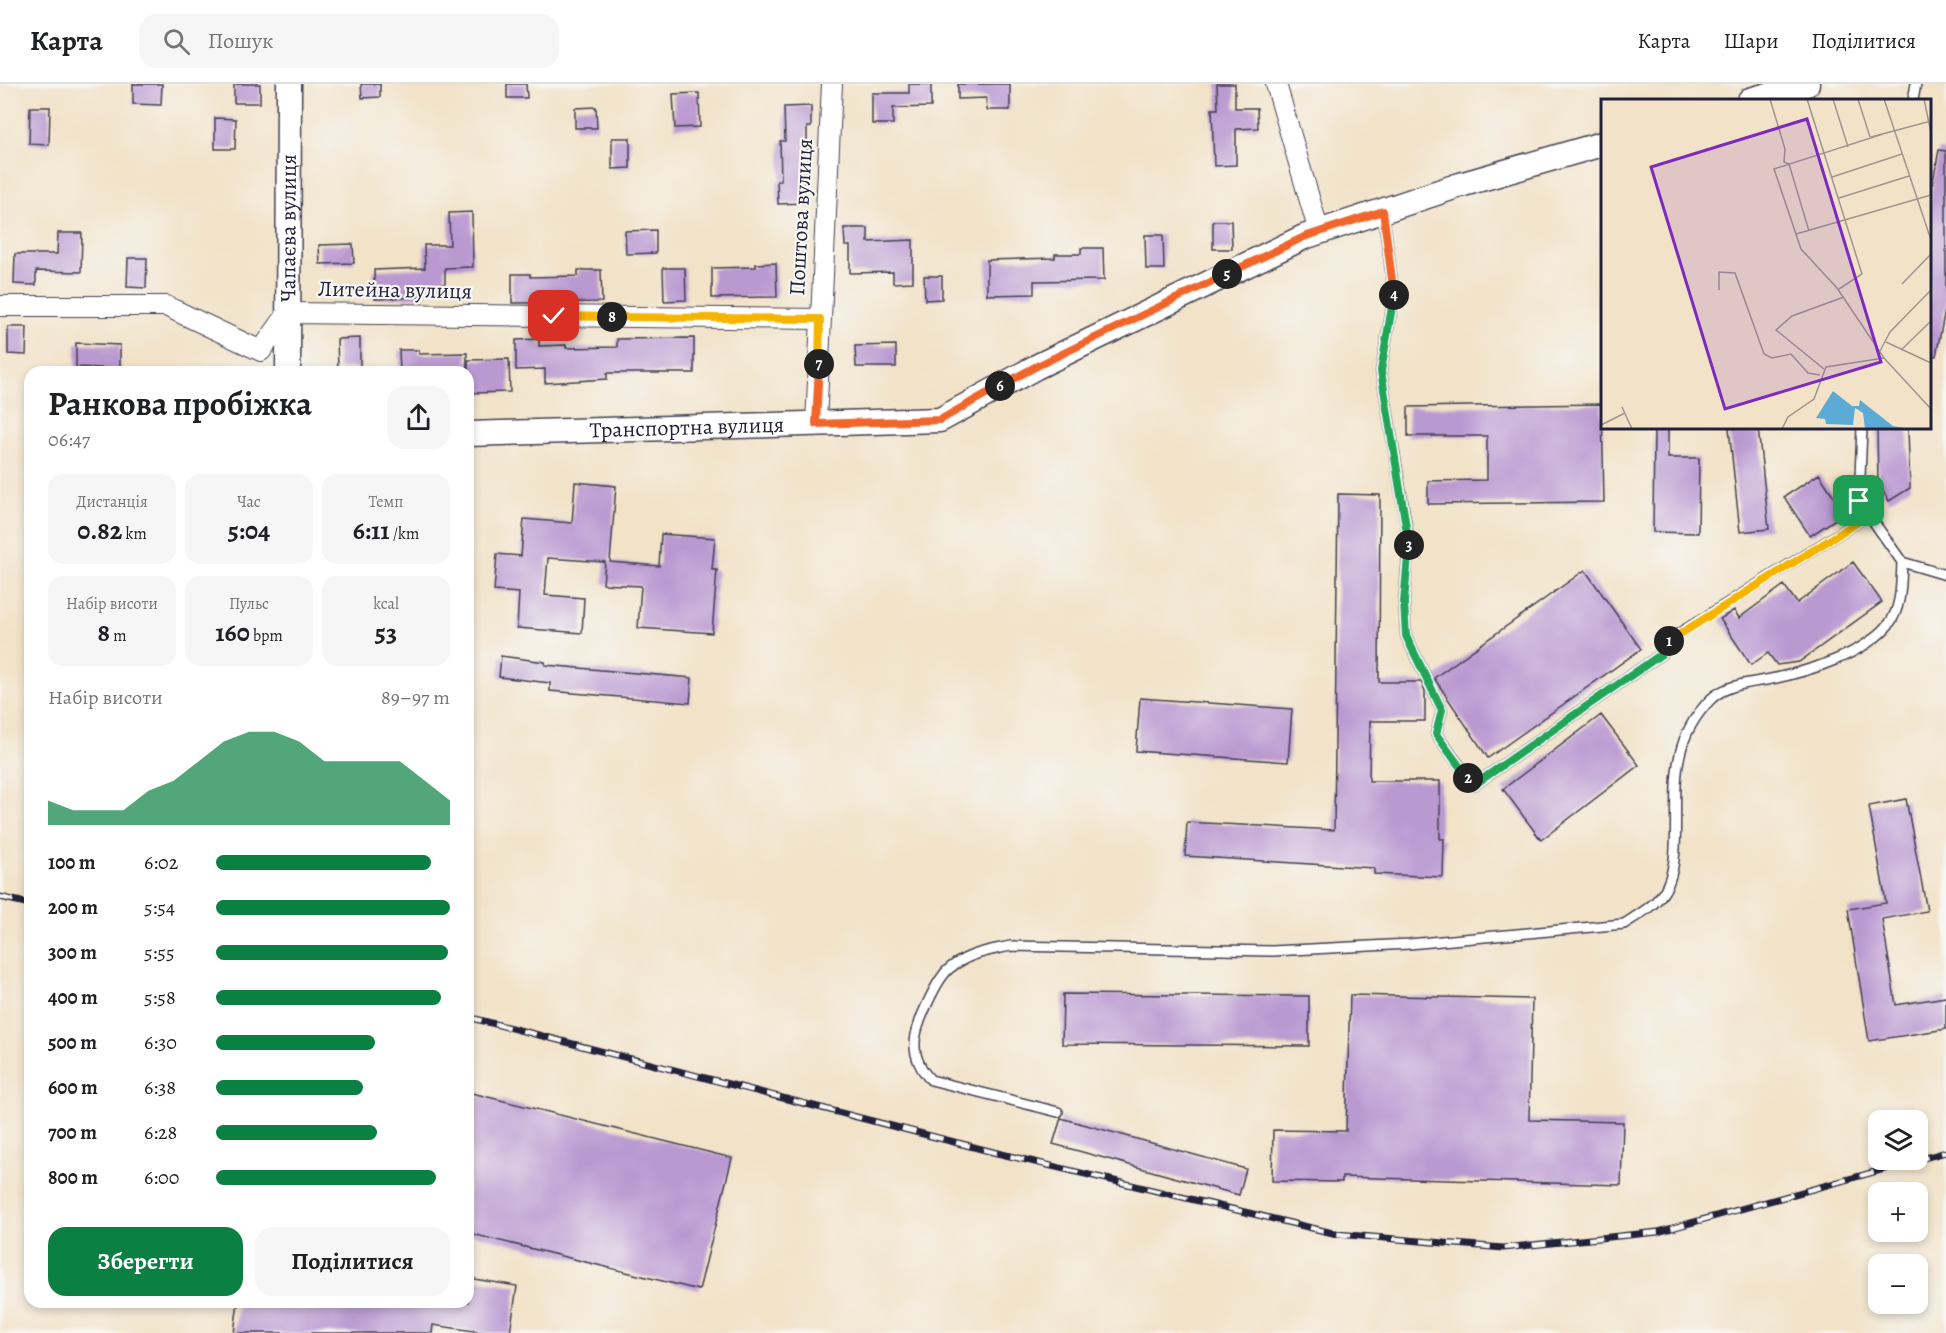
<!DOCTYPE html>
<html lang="uk">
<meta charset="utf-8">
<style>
:root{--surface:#fff;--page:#f6f6f6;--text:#202124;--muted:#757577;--line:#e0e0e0;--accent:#0b8043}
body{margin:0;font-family:Alegreya,serif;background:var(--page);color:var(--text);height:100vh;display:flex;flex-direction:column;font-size:22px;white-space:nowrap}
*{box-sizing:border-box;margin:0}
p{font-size:20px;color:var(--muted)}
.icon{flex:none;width:33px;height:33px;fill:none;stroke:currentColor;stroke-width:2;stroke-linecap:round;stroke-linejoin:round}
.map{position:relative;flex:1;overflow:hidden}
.sheet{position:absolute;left:24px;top:282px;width:450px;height:942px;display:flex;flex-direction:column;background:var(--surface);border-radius:18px;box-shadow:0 3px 9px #0003}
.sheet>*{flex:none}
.fabs{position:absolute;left:1868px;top:1026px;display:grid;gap:12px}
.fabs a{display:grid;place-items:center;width:60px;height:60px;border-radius:12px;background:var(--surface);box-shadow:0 3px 9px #0003;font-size:30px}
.pin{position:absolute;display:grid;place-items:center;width:51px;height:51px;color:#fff;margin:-26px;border-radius:12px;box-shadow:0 3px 9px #0006}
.km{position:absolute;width:30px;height:30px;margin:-15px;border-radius:50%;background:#222;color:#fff;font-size:16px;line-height:30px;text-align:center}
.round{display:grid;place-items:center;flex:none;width:63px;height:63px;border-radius:18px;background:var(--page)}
.overview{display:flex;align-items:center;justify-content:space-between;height:102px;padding:0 24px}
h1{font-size:33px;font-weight:700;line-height:45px}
.figures{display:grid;grid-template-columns:repeat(3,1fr);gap:9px;height:102px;padding:6px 24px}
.figures div{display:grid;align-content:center;border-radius:15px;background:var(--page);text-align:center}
.figures b{font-size:26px;font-weight:700}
.figures small{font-size:16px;font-weight:400}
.figures p{font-size:16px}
.chart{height:168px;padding:12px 24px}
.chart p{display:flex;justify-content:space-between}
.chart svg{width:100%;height:108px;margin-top:6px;fill:var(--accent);opacity:.7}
.button{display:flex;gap:12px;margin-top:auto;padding:12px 24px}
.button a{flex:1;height:69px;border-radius:18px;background:var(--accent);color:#fff;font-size:24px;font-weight:700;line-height:69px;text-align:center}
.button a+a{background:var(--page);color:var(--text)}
ul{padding:0 24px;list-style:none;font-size:20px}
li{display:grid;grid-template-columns:96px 72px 1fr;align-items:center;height:45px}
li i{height:15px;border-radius:8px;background:var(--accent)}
header{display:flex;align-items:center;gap:36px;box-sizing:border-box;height:84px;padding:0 30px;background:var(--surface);border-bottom:2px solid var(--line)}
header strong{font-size:28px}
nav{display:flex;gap:33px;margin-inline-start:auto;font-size:21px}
.search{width:420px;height:54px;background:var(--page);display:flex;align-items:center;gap:15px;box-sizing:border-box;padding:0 21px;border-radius:18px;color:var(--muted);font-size:22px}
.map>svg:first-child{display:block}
.building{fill:#ba99d1}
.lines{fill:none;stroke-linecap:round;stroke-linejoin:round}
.service-casing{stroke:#413f50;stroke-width:12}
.minor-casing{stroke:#413f50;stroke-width:22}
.tertiary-casing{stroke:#413f50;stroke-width:27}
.service{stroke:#fff;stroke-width:9}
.minor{stroke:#fff;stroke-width:20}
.tertiary{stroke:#fff;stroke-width:24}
.rail-casing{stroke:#22223b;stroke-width:7}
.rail{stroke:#f6f6f2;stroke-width:4.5;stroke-dasharray:14;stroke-linecap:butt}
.split-1-casing{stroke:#fff;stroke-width:12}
.split-2-casing{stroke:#fff;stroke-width:12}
.split-3-casing{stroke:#fff;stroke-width:12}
.split-4-casing{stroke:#fff;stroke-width:12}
.split-5-casing{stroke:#fff;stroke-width:12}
.split-6-casing{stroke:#fff;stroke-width:12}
.split-7-casing{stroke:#fff;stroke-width:12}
.split-8-casing{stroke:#fff;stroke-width:12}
.split-9-casing{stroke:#fff;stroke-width:12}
.split-1{stroke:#f5b400;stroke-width:8}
.split-2{stroke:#22a559;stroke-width:8}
.split-3{stroke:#22a559;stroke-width:8}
.split-4{stroke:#22a559;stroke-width:8}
.split-5{stroke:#f0652b;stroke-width:8}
.split-6{stroke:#f0652b;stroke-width:8}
.split-7{stroke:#f0652b;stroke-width:8}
.split-8{stroke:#f5b400;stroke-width:8}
.split-9{stroke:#f5b400;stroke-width:8}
.labels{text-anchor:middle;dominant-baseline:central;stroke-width:4.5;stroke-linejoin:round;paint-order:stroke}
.street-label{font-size:22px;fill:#22223b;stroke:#f6f6f2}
.inset-road{fill:none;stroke:#9f9590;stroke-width:1.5}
.view{fill:#7b2cbf;fill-opacity:0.15;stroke:#7b2cbf;stroke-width:3}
.inset-edge{fill:none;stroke:#22223b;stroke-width:3}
</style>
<header>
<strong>Карта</strong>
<div class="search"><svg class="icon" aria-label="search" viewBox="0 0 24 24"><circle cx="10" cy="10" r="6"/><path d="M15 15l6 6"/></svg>Пошук</div>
<nav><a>Карта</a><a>Шари</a><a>Поділитися</a></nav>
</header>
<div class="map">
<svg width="1946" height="1249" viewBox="0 0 1946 1249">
<rect width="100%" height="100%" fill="#f6f6f2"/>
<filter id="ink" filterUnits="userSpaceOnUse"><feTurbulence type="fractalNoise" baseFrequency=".0167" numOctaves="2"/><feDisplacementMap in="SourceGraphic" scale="12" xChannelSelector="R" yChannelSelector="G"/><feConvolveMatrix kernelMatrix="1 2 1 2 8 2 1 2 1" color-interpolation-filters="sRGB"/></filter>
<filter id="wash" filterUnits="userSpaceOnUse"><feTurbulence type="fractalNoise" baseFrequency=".008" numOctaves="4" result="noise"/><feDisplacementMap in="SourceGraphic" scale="24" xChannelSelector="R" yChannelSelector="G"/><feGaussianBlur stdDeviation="1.35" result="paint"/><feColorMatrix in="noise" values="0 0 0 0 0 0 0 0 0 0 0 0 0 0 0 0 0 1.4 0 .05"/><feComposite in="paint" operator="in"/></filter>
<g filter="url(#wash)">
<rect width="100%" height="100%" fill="#f2e2c8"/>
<g id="blocks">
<!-- building -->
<path class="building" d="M 133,0 L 162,0 L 161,21 L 133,20 Z
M 234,0 L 260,0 L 260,19 L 234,19 Z
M 361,0 L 380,0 L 380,13 L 362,14 Z
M 507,0 L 526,0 L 527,14 L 507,14 Z
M 909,0 L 931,0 L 931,23 L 893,24 L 893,40 L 872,40 L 872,9 L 909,9 Z
M 958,0 L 1010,0 L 1010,26 L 987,26 L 986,14 L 958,15 Z
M 1217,0 L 1235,0 L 1235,24 L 1257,24 L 1258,44 L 1236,45 L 1236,81 L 1214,82 L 1212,25 L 1218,25 Z
M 699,9 L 700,43 L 675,44 L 673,10 Z
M 811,22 L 811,43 L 807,43 L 807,89 L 804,89 L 804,119 L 778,120 L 777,97 L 781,97 L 780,57 L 785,57 L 784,23 Z
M 30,23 L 50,23 L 49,61 L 29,60 Z
M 596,23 L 597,44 L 575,44 L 575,24 Z
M 215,34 L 236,35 L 235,65 L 215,65 Z
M 612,54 L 630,54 L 630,84 L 612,85 Z
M 1939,66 L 1946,67 L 1946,221 L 1936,272 L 1929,271 L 1929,118 Z
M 472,128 L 473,183 L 445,184 L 445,200 L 422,200 L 422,213 L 375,215 L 374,186 L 425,184 L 424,161 L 450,161 L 449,129 Z
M 1213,137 L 1231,137 L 1232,165 L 1213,165 Z
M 844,144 L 868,144 L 868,158 L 913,156 L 913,198 L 893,199 L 893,188 L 850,189 L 850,162 L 845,162 Z
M 656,146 L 656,169 L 626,170 L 625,147 Z
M 58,149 L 82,149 L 81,188 L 36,187 L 36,201 L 14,200 L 15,170 L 57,170 Z
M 1145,151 L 1163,151 L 1164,185 L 1146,185 Z
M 353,160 L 354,179 L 320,180 L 319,161 Z
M 1081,164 L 1103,164 L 1104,196 L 1034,197 L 1034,210 L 987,211 L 987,176 L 1055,174 L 1055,170 L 1081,170 Z
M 128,174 L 147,174 L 146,204 L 127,203 Z
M 776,179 L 777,213 L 712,214 L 712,184 L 756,183 L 756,180 Z
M 663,184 L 685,184 L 686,216 L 664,217 Z
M 578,186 L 601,186 L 602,218 L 512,219 L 512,190 L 530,190 L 530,193 L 578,192 Z
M 924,192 L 942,192 L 942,215 L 925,216 Z
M 8,243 L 27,243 L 26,271 L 8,270 Z
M 360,254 L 360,284 L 338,284 L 337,255 Z
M 694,254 L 694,289 L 607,289 L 607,295 L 545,299 L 545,285 L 516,286 L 516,256 L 539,255 L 539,262 L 566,261 L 566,264 L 617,263 L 617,255 Z
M 76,259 L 120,261 L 120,288 L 103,288 L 104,284 L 76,283 Z
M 896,261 L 896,283 L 856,283 L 855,262 Z
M 399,266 L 419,266 L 419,270 L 467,269 L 467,288 L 400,288 Z
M 509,275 L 510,308 L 468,309 L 468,276 Z
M 1602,320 L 1604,418 L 1428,420 L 1428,397 L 1487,396 L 1487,352 L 1408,352 L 1408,323 Z
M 1654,344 L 1668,344 L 1668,374 L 1699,374 L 1698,449 L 1653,448 Z
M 1729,344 L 1758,344 L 1769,445 L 1740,448 Z
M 1877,345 L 1908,345 L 1910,404 L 1889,417 L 1878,399 Z
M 1819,390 L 1845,429 L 1810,452 L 1784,413 Z
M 575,398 L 616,402 L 610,478 L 659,482 L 661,450 L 715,454 L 712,486 L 717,486 L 712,549 L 638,544 L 641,502 L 603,500 L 605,478 L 548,474 L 545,511 L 584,514 L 582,549 L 517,544 L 519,509 L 494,507 L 497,470 L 521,472 L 524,435 L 572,439 Z
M 1338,410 L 1380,411 L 1379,598 L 1421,598 L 1425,607 L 1425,637 L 1370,637 L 1369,697 L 1440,697 L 1440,755 L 1444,755 L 1443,793 L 1374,790 L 1374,784 L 1185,772 L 1187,738 L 1334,746 Z
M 1853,478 L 1882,518 L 1799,578 L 1777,581 L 1768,569 L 1751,581 L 1720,535 L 1734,526 L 1739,534 L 1784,501 L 1797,519 Z
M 1585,486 L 1641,565 L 1488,674 L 1434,594 Z
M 501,572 L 545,578 L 545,581 L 692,594 L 690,619 L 550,607 L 550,599 L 499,593 Z
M 1140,614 L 1292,625 L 1288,678 L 1136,667 Z
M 1601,631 L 1639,681 L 1541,756 L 1503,705 Z
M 1906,715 L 1927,827 L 1882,835 L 1896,921 L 1946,913 L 1946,945 L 1869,957 L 1848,825 L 1886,819 L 1869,722 Z
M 1063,910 L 1309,912 L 1309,962 L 1062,960 Z
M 1350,911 L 1532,915 L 1529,1036 L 1623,1038 L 1621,1101 L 1342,1093 L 1342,1098 L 1272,1097 L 1273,1046 L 1346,1047 Z
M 468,1008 L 732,1074 L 699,1206 L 468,1149 Z
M 1061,1034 L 1246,1085 L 1239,1111 L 1053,1060 Z
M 468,1194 L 517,1202 L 510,1249 L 488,1249 L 433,1241 L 432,1249 L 234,1249 L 238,1218 L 468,1218 Z"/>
</g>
</g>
<g filter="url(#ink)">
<use href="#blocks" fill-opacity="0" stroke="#413f50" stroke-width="1.5"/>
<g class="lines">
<defs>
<path id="service" d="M 1913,16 L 1916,0
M 1383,128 L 1394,211 L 1381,287 L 1409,458 L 1404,518 L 1406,552 L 1442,626 L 1436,650 L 1474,701 L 1663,569 L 1670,555 L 1869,431
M 1862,344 L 1859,417 L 1902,478 L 1946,491
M 1058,1028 L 931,996 C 922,988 914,972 915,959 C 915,942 937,894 950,884 C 969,869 988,867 1010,862 L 1272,867 L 1409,860 L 1624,840 C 1638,831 1653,823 1663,809 C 1672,796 1674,780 1675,765 C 1678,709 1666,660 1711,615 C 1727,600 1751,599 1771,595 C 1807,588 1865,570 1889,540 C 1902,523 1901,497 1902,478"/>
<path id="minor" d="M 1276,0 L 1319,148
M 0,222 L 166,222 L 261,267 L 288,229 L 820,235
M 816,340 L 832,0"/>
<g id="tertiary">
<path d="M 1750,16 L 1807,0"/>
<path id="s1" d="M 288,288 L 289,0"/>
<path id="s2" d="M 468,350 L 940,336 L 1036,283 L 1304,153 L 1460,101 L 1602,60"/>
</g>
</defs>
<!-- service casing -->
<use href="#service" class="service-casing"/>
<!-- minor casing -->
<use href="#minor" class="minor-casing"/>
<!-- tertiary casing -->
<use href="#tertiary" class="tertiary-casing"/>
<!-- service -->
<use href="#service" class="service"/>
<!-- minor -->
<use href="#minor" class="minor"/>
<!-- tertiary -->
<use href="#tertiary" class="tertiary"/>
<defs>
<path id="rail" d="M 0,813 L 30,820
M 468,933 L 997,1069 L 1337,1150 L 1503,1164 L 1658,1148 L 1946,1068"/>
</defs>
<!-- rail casing -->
<use href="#rail" class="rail-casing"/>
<!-- rail -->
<use href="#rail" class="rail"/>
</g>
</g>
<g class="lines" filter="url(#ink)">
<defs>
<path id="split-1" d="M 1669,557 L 1869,431 L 1859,417"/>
<path id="split-2" d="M 1468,694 L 1474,701 L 1663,569 L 1669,557"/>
<path id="split-3" d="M 1409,461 L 1404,518 L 1406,552 L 1442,626 L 1436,650 L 1468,694"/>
<path id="split-4" d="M 1394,211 L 1381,287 L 1409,461"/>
<path id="split-5" d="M 1227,190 L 1304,153 L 1383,127 L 1394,211"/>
<path id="split-6" d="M 1000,302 L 1035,283 L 1227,190"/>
<path id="split-7" d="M 819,280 L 816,340 L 940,336 L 1000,302"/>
<path id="split-8" d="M 612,233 L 820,235 L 819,280"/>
<path id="split-9" d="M 554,232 L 612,233"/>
</defs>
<!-- split-1 casing -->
<use href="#split-1" class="split-1-casing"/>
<!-- split-2 casing -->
<use href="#split-2" class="split-2-casing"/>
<!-- split-3 casing -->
<use href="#split-3" class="split-3-casing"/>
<!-- split-4 casing -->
<use href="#split-4" class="split-4-casing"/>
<!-- split-5 casing -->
<use href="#split-5" class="split-5-casing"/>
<!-- split-6 casing -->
<use href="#split-6" class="split-6-casing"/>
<!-- split-7 casing -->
<use href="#split-7" class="split-7-casing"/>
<!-- split-8 casing -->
<use href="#split-8" class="split-8-casing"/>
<!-- split-9 casing -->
<use href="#split-9" class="split-9-casing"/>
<!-- split-1 -->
<use href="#split-1" class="split-1"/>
<!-- split-2 -->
<use href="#split-2" class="split-2"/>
<!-- split-3 -->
<use href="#split-3" class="split-3"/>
<!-- split-4 -->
<use href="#split-4" class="split-4"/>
<!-- split-5 -->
<use href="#split-5" class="split-5"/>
<!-- split-6 -->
<use href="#split-6" class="split-6"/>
<!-- split-7 -->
<use href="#split-7" class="split-7"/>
<!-- split-8 -->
<use href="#split-8" class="split-8"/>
<!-- split-9 -->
<use href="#split-9" class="split-9"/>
</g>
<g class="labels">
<!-- street labels -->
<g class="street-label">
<text transform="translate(801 133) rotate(-87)">Поштова вулиця</text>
<text stroke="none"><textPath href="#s1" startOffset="144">Чапаєва вулиця</textPath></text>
<text transform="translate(395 206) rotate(1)">Литейна вулиця</text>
<text stroke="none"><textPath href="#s2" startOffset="219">Транспортна вулиця</textPath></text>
</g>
</g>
<!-- overview -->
<g transform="translate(1601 15)">
<rect width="330" height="330" fill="#f2e2c8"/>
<path d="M 232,292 L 251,307 L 258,307 L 259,301 L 292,327 L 303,329 L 264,329 L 262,314 L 254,309 L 252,326 L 225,325 L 224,320 L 215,319 Z" fill="#5cabd6"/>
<path class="inset-road" d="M 169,0 L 184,50 L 183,63 L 188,65 L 208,132M 206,0 L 261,175 L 238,190M 232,0 L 247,48M 257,0 L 269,38M 283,0 L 330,141M 323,0 L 330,34M 282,35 L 173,70 L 200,150 L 236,189 L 283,259 L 330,310M 270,38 L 330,22M 231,78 L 301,55M 238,99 L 308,77M 195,135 L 330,96M 301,185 L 330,155M 118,191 L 118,173 L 134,174 L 163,255 L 171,259 L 190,255 L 207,274 L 219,276M 285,243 L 330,264M 300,251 L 330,222M 279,252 L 289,233 L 330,191M 223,270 L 175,231 L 191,217 L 243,198M 21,308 L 31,330M 0,326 L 24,314M 181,330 L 187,318 L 213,300 L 225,268 L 283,259"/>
<path class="view" d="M 206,20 L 280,263 L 124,310 L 50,68 Z"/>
<rect width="330" height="330" class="inset-edge"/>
</g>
</svg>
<div class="fabs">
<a><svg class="icon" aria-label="layers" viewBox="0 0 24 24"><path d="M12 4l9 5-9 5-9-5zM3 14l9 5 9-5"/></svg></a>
<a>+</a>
<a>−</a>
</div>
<div class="pin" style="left:1859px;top:417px;background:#1e9e55"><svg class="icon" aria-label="arrive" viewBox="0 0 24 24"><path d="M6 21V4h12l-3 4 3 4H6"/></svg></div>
<div class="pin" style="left:554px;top:232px;background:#d93025"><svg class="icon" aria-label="check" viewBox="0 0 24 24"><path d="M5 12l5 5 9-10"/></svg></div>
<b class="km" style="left:1669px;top:557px">1</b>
<b class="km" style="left:1468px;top:694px">2</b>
<b class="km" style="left:1409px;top:461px">3</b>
<b class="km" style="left:1394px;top:211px">4</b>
<b class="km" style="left:1227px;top:190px">5</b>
<b class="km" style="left:1000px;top:302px">6</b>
<b class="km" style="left:819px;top:280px">7</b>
<b class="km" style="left:612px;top:233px">8</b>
<section class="sheet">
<div class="overview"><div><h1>Ранкова пробіжка</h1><p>06:47</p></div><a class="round"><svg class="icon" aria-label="share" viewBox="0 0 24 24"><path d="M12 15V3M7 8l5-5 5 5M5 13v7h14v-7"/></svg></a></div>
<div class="figures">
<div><p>Дистанція</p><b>0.82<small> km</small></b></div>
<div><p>Час</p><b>5:04</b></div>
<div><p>Темп</p><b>6:11<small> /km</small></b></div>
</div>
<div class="figures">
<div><p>Набір висоти</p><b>8<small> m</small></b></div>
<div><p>Пульс</p><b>160<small> bpm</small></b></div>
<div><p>kcal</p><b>53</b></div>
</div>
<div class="chart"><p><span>Набір висоти</span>89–97 m</p>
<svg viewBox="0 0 160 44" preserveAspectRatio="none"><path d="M0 44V34L10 38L20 38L30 38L40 30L50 26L60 18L70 10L80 6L90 6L100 10L110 18L120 18L130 18L140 18L150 26L160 34V44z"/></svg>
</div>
<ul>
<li><b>100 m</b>6:02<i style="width:92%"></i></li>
<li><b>200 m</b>5:54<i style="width:100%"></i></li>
<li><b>300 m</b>5:55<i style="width:99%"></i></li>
<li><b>400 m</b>5:58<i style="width:96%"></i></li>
<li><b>500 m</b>6:30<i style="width:68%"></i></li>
<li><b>600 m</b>6:38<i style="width:63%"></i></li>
<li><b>700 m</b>6:28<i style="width:69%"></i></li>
<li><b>800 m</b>6:00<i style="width:94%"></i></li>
</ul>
<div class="button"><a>Зберегти</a><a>Поділитися</a></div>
</section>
</div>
